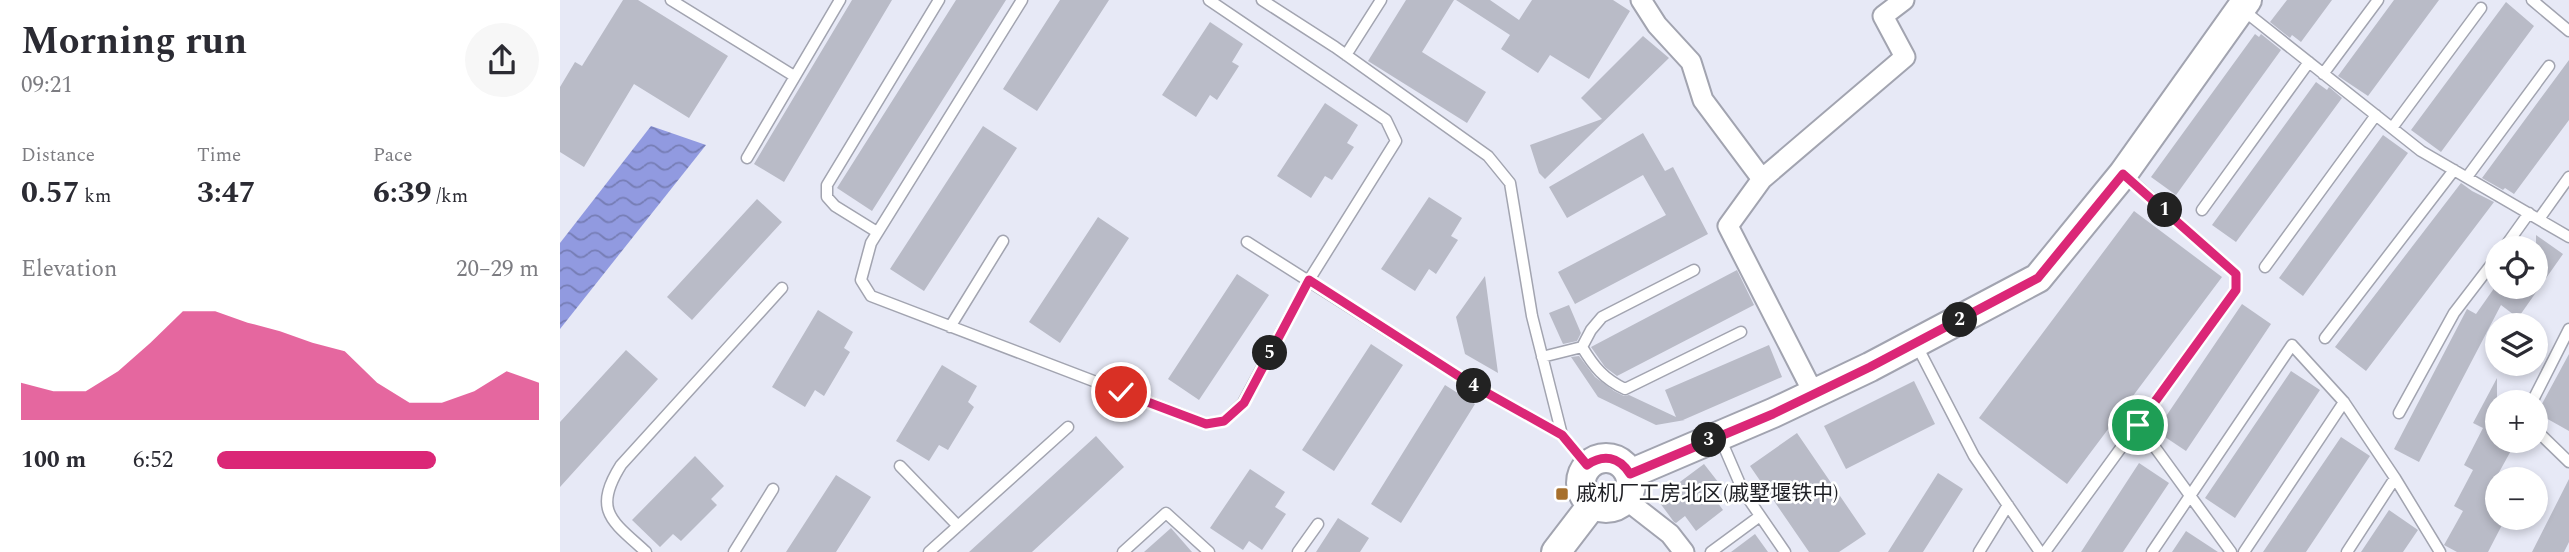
<!DOCTYPE html>
<meta charset="utf-8">
<style>
:root{--surface:#fff;--page:#f7f7f7;--text:#2b2b33;--muted:#7c7c81;--accent:#db2777}
body{margin:0;font-family:Spectral,"Noto Sans SC",serif;background:var(--page);color:var(--text);height:100vh;display:flex;flex-direction:column;font-size:26px;white-space:nowrap}
*{box-sizing:border-box;margin:0}
p{font-size:23px;color:var(--muted)}
.icon{flex:none;width:38px;height:38px;fill:none;stroke:currentColor;stroke-width:2;stroke-linecap:round;stroke-linejoin:round}
.map{position:relative;flex:1;overflow:hidden}
.side{display:flex;flex-direction:column;background:var(--surface);width:560px}
.side>*{flex:none}
.buttons{position:absolute;left:1925px;top:236px;display:grid;gap:14px}
.buttons a{display:grid;place-items:center;width:63px;height:63px;border-radius:50%;background:var(--surface);box-shadow:0 4px 10px #0003;font-size:35px}
.pin{position:absolute;display:grid;place-items:center;width:60px;height:60px;color:#fff;margin:-30px;border:4px solid #fff;border-radius:50%;box-shadow:0 2px 7px #0007}
.km{position:absolute;width:35px;height:35px;margin:-18px;border-radius:50%;background:#222;color:#fff;font-size:19px;line-height:35px;text-align:center}
.round{display:grid;place-items:center;flex:none;width:74px;height:74px;border-radius:37px;background:var(--page)}
.overview{display:flex;align-items:center;justify-content:space-between;height:119px;padding:0 21px}
h1{font-size:38px;font-weight:700;line-height:52px}
.metrics{display:grid;grid-template-columns:repeat(3,1fr);gap:10px;height:119px;padding:7px 21px}
.metrics div{display:grid;align-content:center}
.metrics b{font-size:30px;font-weight:700}
.metrics small{font-size:19px;font-weight:400}
.metrics p{font-size:19px}
.chart{height:196px;padding:14px 21px}
.chart p{display:flex;justify-content:space-between}
.chart svg{width:100%;height:126px;margin-top:7px;fill:var(--accent);opacity:.7}
ul{padding:0 21px;list-style:none;font-size:23px}
li{display:grid;grid-template-columns:112px 84px 1fr;align-items:center;height:52px}
li i{height:18px;border-radius:9px;background:var(--accent)}
main{display:flex;flex:1;min-height:0}
.map>svg:first-child{display:block}
.water{fill:url(#water-waves)}
.building{fill:#b9bbc7}
.lines{fill:none;stroke-linecap:round;stroke-linejoin:round}
.lane-casing{stroke:#a2a4b0;stroke-width:13}
.street-casing{stroke:#a2a4b0;stroke-width:23}
.secondary-casing{stroke:#a2a4b0;stroke-width:32}
.lane{stroke:#fff;stroke-width:10}
.street{stroke:#fff;stroke-width:19}
.secondary{stroke:#fff;stroke-width:28}
.route-casing{stroke:#fff;stroke-width:14}
.route{stroke:#db2777;stroke-width:9}
.poi-dot{fill:#a76f2c;stroke:#fff;stroke-width:2.5}
.labels{text-anchor:middle;dominant-baseline:central;stroke-width:5;stroke-linejoin:round;paint-order:stroke}
.poi-label{font-size:21px;fill:#1e1f24;stroke:#fff;text-anchor:start}
</style>
<main>
<section class="side">
<div class="overview"><div><h1>Morning run</h1><p>09:21</p></div><a class="round"><svg class="icon" aria-label="share" viewBox="0 0 24 24"><path d="M12 15V3M7 8l5-5 5 5M5 13v7h14v-7"/></svg></a></div>
<div class="metrics">
<div><p>Distance</p><b>0.57<small> km</small></b></div>
<div><p>Time</p><b>3:47</b></div>
<div><p>Pace</p><b>6:39<small> /km</small></b></div>
</div>
<div class="chart"><p><span>Elevation</span>20–29 m</p>
<svg viewBox="0 0 160 44" preserveAspectRatio="none"><path d="M0 44V31L10 34L20 34L30 27L40 17L50 6L60 6L70 10L80 13L90 17L100 20L110 31L120 38L130 38L140 34L150 27L160 31V44z"/></svg>
</div>
<ul>
<li><b>100 m</b>6:52<i style="width:68%"></i></li>
</ul>
</section>
<div class="map">
<svg width="2009" height="552" viewBox="0 0 2009 552">
<defs>
<pattern id="water-waves" width="16" height="10" patternUnits="userSpaceOnUse" patternTransform="scale(1.75)"><rect width="16" height="10" fill="#919ae0"/><path d="M0 5q4-4 8 0t8 0" fill="none" stroke="#767db5"/></pattern>
</defs>
<rect width="100%" height="100%" fill="#e7e9f6"/>
<!-- water -->
<path class="water" d="M 91,126 L 146,145 L 0,329 L 0,243 Z"/>
<!-- building -->
<path class="building" d="M 63,0 L 78,0 L 168,56 L 129,118 L 74,84 L 24,167 L 0,152 L 0,87 L 15,62 L 22,66 Z
M 292,0 L 332,0 L 224,182 L 194,164 Z
M 396,0 L 446,0 L 312,211 L 277,188 Z
M 500,0 L 549,0 L 477,111 L 443,89 Z
M 846,0 L 894,0 L 862,52 L 926,92 L 907,123 L 808,61 Z
M 896,0 L 930,0 L 959,20 L 972,0 L 1053,0 L 1070,11 L 1029,79 L 990,55 L 978,73 L 941,49 L 950,35 Z
M 1727,0 L 1772,0 L 1741,42 L 1732,35 L 1730,38 L 1710,22 Z
M 1834,0 L 1879,0 L 1808,96 L 1778,76 Z
M 1946,2 L 1974,26 L 1881,152 L 1851,130 Z
M 650,22 L 683,44 L 672,62 L 679,66 L 657,100 L 650,95 L 636,117 L 602,95 Z
M 1695,34 L 1699,37 L 1701,34 L 1721,50 L 1616,195 L 1591,177 Z
M 1083,36 L 1109,58 L 985,179 L 979,173 L 970,145 L 1042,119 L 1021,98 Z
M 2009,60 L 2009,120 L 1954,194 L 1945,188 L 1943,190 L 1922,178 Z
M 1756,82 L 1767,90 L 1769,87 L 1782,98 L 1676,242 L 1652,225 Z
M 765,103 L 798,125 L 787,143 L 794,147 L 772,180 L 765,176 L 751,198 L 717,176 Z
M 423,126 L 457,148 L 364,291 L 330,269 Z
M 1083,133 L 1105,171 L 1113,167 L 1148,234 L 1015,304 L 998,272 L 1106,215 L 1083,175 L 1007,218 L 989,187 Z
M 1823,135 L 1848,153 L 1743,296 L 1719,278 Z
M 1901,183 L 1912,191 L 1934,202 L 1806,371 L 1775,347 Z
M 869,197 L 902,218 L 891,236 L 898,240 L 876,274 L 869,269 L 855,291 L 821,269 Z
M 197,199 L 222,222 L 132,320 L 107,297 Z
M 1574,211 L 1662,277 L 1507,484 L 1419,418 Z
M 538,217 L 569,238 L 500,343 L 469,322 Z
M 1976,235 L 2003,254 L 1958,318 L 1941,305 L 1859,462 L 1834,449 L 1907,309 L 1916,314 L 1935,287 L 1976,287 Z
M 1177,270 L 1194,305 L 1057,376 L 1045,367 L 1031,347 Z
M 677,274 L 709,295 L 639,400 L 608,379 Z
M 925,276 L 938,373 L 905,354 L 896,317 Z
M 1682,304 L 1711,324 L 1626,451 L 1596,431 Z
M 1009,305 L 1021,333 L 1017,341 L 1003,344 L 989,313 Z
M 258,310 L 293,332 L 284,348 L 290,352 L 264,396 L 255,390 L 245,407 L 212,387 Z
M 811,344 L 843,365 L 774,471 L 742,450 Z
M 1209,345 L 1222,377 L 1123,420 L 1125,420 L 1096,425 L 1038,397 L 1011,357 L 1019,356 L 1035,377 L 1054,391 L 1064,396 L 1069,395 L 1116,417 L 1105,390 Z
M 66,350 L 98,379 L 0,487 L 0,422 Z
M 2009,354 L 2009,431 L 1977,413 Z
M 382,365 L 417,386 L 408,402 L 414,407 L 388,450 L 379,445 L 369,461 L 336,441 Z
M 1731,371 L 1760,390 L 1675,518 L 1645,498 Z
M 1937,378 L 1937,441 L 1953,447 L 1937,476 L 1937,522 L 1942,525 L 1928,552 L 1897,552 L 1884,545 L 1903,511 L 1894,506 L 1913,470 L 1904,465 L 1923,428 L 1913,423 Z
M 1354,381 L 1375,424 L 1286,469 L 1264,426 Z
M 885,385 L 915,404 L 841,523 L 811,504 Z
M 1237,433 L 1306,534 L 1279,552 L 1249,552 L 1190,466 Z
M 536,436 L 564,467 L 472,552 L 409,552 Z
M 1781,437 L 1810,456 L 1746,552 L 1703,552 Z
M 135,456 L 164,486 L 151,499 L 157,505 L 121,541 L 113,534 L 100,547 L 72,520 Z
M 1579,463 L 1609,483 L 1563,552 L 1521,552 Z
M 1144,464 L 1162,487 L 1152,495 L 1163,510 L 1136,531 L 1125,516 L 1116,523 L 1114,522 L 1097,499 Z
M 690,469 L 725,492 L 715,507 L 726,514 L 702,550 L 689,541 L 683,550 L 650,528 Z
M 1378,473 L 1403,489 L 1363,552 L 1328,552 Z
M 276,475 L 311,497 L 276,552 L 226,552 Z
M 2009,479 L 2009,542 L 2004,552 L 1972,552 Z
M 1829,510 L 1858,530 L 1843,552 L 1801,552 Z
M 778,518 L 809,538 L 800,552 L 756,552 Z
M 611,528 L 632,552 L 584,552 Z
M 1626,531 L 1658,552 L 1612,552 Z
M 1195,534 L 1208,552 L 1171,552 Z"/>
<g class="lines">
<defs>
<path id="lane" d="M 111,0 L 234,76
M 462,0 L 311,243 L 301,280 L 311,296 L 646,424 L 664,421 L 683,403 L 749,280 L 836,141 L 826,120 L 649,0
M 702,0 L 775,47 L 928,156 L 950,183 L 972,316 L 1002,435 L 1027,465
M 1972,0 L 2009,31
M 1683,10 L 1861,151 L 2009,237
M 786,55 L 821,0
M 1763,74 L 1818,0
M 1832,128 L 1921,8
M 187,158 L 280,0
M 1907,177 L 1989,66
M 1642,210 L 1749,62
M 1979,219 L 2009,177
M 317,232 L 275,206 L 267,197 L 267,185 L 379,0
M 687,242 L 911,384 L 1002,435
M 1944,248 L 1969,213
M 1705,267 L 1816,115
M 1134,270 L 1042,317 L 1031,330 L 1022,347 C 1034,367 1044,379 1065,389 L 1181,332
M 390,327 L 443,241
M 1765,338 L 1894,170
M 1356,344 L 1414,456 L 1480,552
M 982,357 L 1022,347
M 1972,402 L 2009,329
M 1839,413 L 1894,313 L 1937,257
M 1578,424 L 1671,552
M 1976,430 L 2009,462
M 1161,440 L 1183,491 L 1225,552
M 340,466 L 398,526
M 86,552 C 52,521 32,511 61,465 L 222,288
M 174,552 L 213,489
M 369,552 L 508,427
M 563,552 L 606,513 L 649,552
M 738,552 L 758,524
M 1151,552 L 1200,516
M 1419,552 L 1448,505
M 1485,552 L 1676,290 L 1676,274 L 1564,174
M 1592,552 L 1732,345 L 1784,402 L 1835,478 L 1880,552
M 1684,552 L 1784,402
M 1787,552 L 1835,478"/>
<path id="street" d="M 1081,0 L 1097,25 L 1131,62 L 1143,100 L 1202,179
M 1254,394 L 1168,226 L 1202,179 L 1345,57 L 1323,16 L 1344,0
M 1065,499 L 1110,534 L 1124,552"/>
<path id="secondary" d="M1021 483a25 25 0 1 1 50 0a25 25 0 1 1-50 0Z
M 1070,474 L 1213,413 L 1310,367 L 1478,278 L 1563,174 L 1687,0
M 996,552 L 1032,505"/>
</defs>
<!-- lane casing -->
<use href="#lane" class="lane-casing"/>
<!-- street casing -->
<use href="#street" class="street-casing"/>
<!-- secondary casing -->
<use href="#secondary" class="secondary-casing"/>
<!-- lane -->
<use href="#lane" class="lane"/>
<!-- street -->
<use href="#street" class="street"/>
<!-- secondary -->
<use href="#secondary" class="secondary"/>
</g>
<g class="lines">
<defs>
<path id="route" d="M 561,392 L 646,424 L 664,421 L 684,403 L 749,280 L 911,384 L 1002,435 L 1027,465 C 1043,454 1059,456 1070,474 L 1213,414 L 1310,367 L 1478,278 L 1563,174 L 1676,274 L 1676,290 L 1578,425"/>
</defs>
<!-- route casing -->
<use href="#route" class="route-casing"/>
<!-- route -->
<use href="#route" class="route"/>
</g>
<!-- markers -->
<rect class="poi-dot" x="995" y="487" width="14" height="14" rx="3.5"/>
<g class="labels">
<!-- poi labels -->
<g class="poi-label">
<text x="1016" y="494">戚机厂工房北区(戚墅堰铁中)</text>
</g>
</g>
</svg>
<div class="buttons">
<a><svg class="icon" aria-label="locate" viewBox="0 0 24 24"><circle cx="12" cy="12" r="6"/><path d="M12 2v4M12 18v4M2 12h4M18 12h4"/></svg></a>
<a><svg class="icon" aria-label="layers" viewBox="0 0 24 24"><path d="M12 4l9 5-9 5-9-5zM3 14l9 5 9-5"/></svg></a>
<a>+</a>
<a>−</a>
</div>
<div class="pin" style="left:1578px;top:425px;background:#1e9e55"><svg class="icon" aria-label="arrive" viewBox="0 0 24 24"><path d="M6 21V4h12l-3 4 3 4H6"/></svg></div>
<div class="pin" style="left:561px;top:392px;background:#d93025"><svg class="icon" aria-label="check" viewBox="0 0 24 24"><path d="M5 12l5 5 9-10"/></svg></div>
<b class="km" style="left:1605px;top:210px">1</b>
<b class="km" style="left:1400px;top:320px">2</b>
<b class="km" style="left:1149px;top:440px">3</b>
<b class="km" style="left:914px;top:386px">4</b>
<b class="km" style="left:710px;top:353px">5</b>
</div>
</main>
